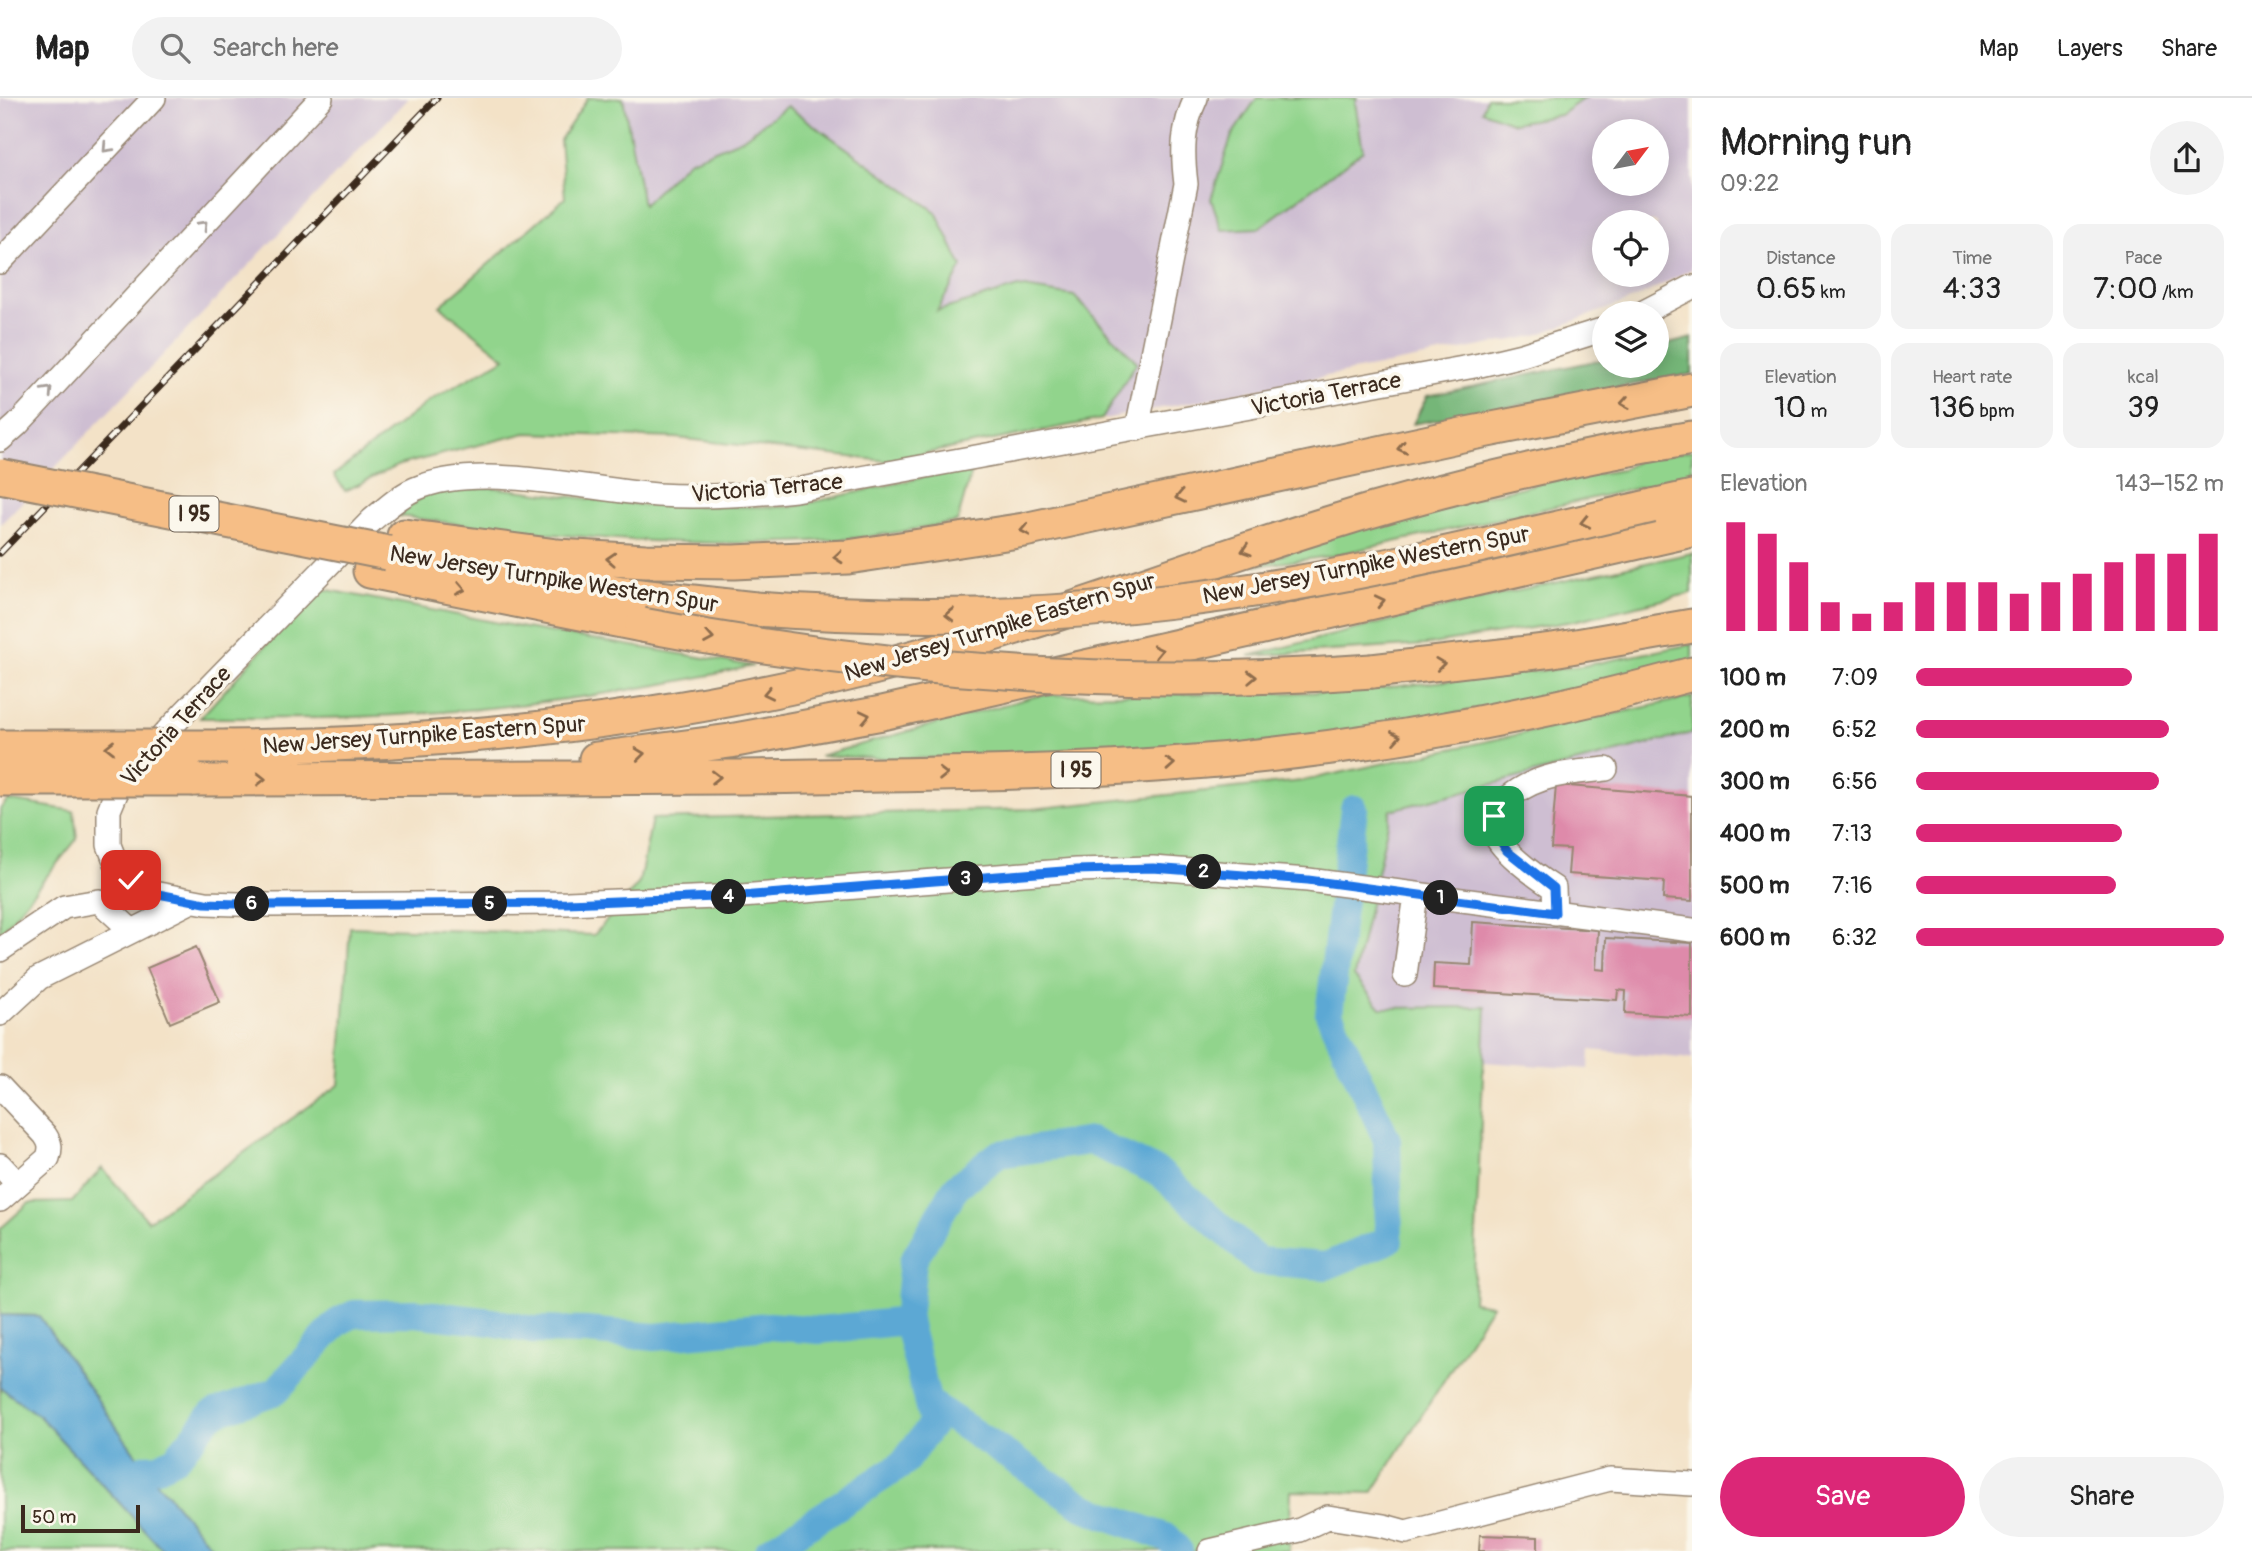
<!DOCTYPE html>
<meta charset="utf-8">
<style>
:root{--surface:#fff;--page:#f2f2f2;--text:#222;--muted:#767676;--line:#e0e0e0;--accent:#db2777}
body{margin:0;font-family:Pangolin,sans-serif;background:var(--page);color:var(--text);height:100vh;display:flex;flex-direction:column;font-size:26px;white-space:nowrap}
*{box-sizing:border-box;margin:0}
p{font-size:23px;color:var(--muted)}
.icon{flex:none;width:38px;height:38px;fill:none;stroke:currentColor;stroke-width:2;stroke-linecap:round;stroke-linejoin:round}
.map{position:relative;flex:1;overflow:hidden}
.drawer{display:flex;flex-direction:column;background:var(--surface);width:560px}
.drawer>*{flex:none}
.needle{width:46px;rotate:58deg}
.tools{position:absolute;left:1592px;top:21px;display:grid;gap:14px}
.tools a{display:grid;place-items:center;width:77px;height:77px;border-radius:50%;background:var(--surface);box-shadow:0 4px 18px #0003;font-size:35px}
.scale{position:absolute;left:21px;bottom:18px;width:119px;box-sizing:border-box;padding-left:7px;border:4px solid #3b2a1e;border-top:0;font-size:19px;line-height:24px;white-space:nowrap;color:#3b2a1e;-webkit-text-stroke:5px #fbf7ec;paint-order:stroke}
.pin{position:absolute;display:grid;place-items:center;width:60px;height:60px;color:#fff;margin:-30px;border-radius:14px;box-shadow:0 4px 10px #0006}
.km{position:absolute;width:35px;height:35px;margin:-18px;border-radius:50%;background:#222;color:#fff;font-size:19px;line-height:35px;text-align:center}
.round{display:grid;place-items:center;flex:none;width:74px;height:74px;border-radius:37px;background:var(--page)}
.headline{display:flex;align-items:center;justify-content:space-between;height:119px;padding:0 28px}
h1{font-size:38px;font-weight:600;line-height:52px}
.metrics{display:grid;grid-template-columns:repeat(3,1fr);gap:10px;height:119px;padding:7px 28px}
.metrics div{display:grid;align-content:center;border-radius:18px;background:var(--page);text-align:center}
.metrics b{font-size:30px;font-weight:600}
.metrics small{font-size:19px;font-weight:400}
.metrics p{font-size:19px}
.chart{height:196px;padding:14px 28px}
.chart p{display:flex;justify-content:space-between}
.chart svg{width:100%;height:126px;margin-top:7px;stroke:var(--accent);stroke-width:6}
.action{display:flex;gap:14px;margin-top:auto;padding:14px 28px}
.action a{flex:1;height:80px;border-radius:42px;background:var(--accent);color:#fff;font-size:28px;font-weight:600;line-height:80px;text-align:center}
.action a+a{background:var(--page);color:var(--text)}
ul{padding:0 28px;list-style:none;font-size:23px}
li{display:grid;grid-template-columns:112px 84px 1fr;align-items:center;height:52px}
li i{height:18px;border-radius:9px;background:var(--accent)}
header{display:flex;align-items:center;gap:42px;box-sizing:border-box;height:98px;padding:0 35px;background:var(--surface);border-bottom:2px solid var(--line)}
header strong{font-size:33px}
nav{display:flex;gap:38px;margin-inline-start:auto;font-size:24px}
.search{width:490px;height:63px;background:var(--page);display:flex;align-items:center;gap:18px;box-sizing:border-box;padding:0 24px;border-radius:38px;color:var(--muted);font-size:26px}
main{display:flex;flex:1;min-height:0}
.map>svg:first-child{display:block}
.industrial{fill:#cebed2;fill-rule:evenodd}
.green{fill:#91d48c;stroke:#667f55;stroke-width:2}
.forest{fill:#74b678;stroke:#58704b;stroke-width:2}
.water{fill:#5ba8d4;stroke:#4b6979;stroke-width:2}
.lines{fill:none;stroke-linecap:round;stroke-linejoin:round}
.river{stroke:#5ba8d4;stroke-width:28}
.building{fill:#de8aaa}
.minor-casing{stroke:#978672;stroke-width:26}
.highway-casing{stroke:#978672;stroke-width:37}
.minor{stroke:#fff;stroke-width:23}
.highway{stroke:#f6be86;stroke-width:33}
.rail-casing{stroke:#3b2a1e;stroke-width:7}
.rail{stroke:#fbf7ec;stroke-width:4.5;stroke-dasharray:13;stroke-linecap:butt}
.highway-bridge-casing{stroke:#978672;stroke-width:37;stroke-linecap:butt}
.highway-bridge{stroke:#f6be86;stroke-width:33}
.oneway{stroke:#a79f9a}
.oneway2{stroke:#8f6d4d}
.route-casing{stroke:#fff;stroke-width:14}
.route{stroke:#1a73e8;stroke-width:9}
.labels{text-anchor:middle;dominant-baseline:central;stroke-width:7;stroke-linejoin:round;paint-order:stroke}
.shield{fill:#fbf7ec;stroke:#75685c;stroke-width:2}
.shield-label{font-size:21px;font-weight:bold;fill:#3b2a1e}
.street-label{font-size:23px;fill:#3b2a1e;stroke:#fbf7ec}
</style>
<header>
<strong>Map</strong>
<div class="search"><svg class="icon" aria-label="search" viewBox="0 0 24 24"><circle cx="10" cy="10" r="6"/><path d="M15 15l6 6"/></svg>Search here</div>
<nav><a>Map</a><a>Layers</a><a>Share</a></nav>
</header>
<main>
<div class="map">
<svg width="1692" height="1453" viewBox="0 0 1692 1453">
<rect width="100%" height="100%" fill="#fbf7ec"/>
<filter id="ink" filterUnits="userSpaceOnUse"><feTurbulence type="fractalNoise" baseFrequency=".0143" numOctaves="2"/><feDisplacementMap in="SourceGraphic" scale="14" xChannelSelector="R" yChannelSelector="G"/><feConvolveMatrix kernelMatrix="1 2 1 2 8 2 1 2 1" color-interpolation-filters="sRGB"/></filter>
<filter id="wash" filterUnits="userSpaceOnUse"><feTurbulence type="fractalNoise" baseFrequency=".00686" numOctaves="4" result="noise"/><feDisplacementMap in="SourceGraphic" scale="28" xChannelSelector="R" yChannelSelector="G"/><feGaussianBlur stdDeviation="1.57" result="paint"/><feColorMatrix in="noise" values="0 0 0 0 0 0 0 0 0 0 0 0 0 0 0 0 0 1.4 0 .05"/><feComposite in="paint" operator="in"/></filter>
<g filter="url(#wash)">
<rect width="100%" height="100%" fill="#f3e2c7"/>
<!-- industrial -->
<path class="industrial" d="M 0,0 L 409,0 L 0,427 Z
M 623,0 L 1692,0 L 1692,171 L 1636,200 L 1534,238 L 886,363 L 643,107 ZM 1605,33 L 1657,33 L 1657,86 L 1605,86 ZM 1605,124 L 1657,124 L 1657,177 L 1605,177 Z
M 1692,635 L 1692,961 L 1590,952 L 1589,971 L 1483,964 L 1485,909 L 1381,910 L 1354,878 L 1392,712 Z"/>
<!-- green -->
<path class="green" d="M 588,0 L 623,0 L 643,107 L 688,63 L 742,41 L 787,8 L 936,114 L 962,169 L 937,213 L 1018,189 L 1074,198 L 1137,264 L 1102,321 L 886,363 L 676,340 L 526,335 L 399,367 L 345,393 L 334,377 L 429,303 L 505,260 L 440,208 L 565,100 L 560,42 Z
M 1257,0 L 1357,0 L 1355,4 L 1363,53 L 1259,130 L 1222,132 L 1211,101 L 1232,37 Z
M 1487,0 L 1584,0 L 1560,17 L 1514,25 L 1482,13 Z
M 1692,352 L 1692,378 L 1331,458 L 1256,468 L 1319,441 L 1439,408 L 1549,383 L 1622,372 L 1639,362 Z
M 973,368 L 957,424 C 920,430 883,438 846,441 C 697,452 547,439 399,418 L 429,393 L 489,389 L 643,407 L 791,409 Z
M 1692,455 L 1692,495 L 1574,523 L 1426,547 L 1249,558 L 1453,507 Z
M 323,491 L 525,530 L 753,568 C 623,597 488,614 354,619 C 303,621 251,620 200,620 L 297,513 Z
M 1692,546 L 1692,570 L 1317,642 L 1157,653 L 905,661 L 819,658 L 1040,597 L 1346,594 L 1582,568 Z
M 1692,599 L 1692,635 L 1391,712 L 1354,878 L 1381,910 L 1486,909 L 1473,1204 L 1492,1207 L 1372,1395 L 1291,1393 L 1289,1453 L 215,1453 L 145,1370 L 39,1218 L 0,1217 L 0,1131 L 29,1105 L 72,1104 L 102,1070 L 148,1123 L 339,987 L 350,829 L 594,837 L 639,785 L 652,721 L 1032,711 L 1302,683 Z
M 8,702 L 74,713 L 77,741 L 0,836 L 0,711 Z
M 0,1289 L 40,1319 L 164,1453 L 0,1453 Z"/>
<!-- forest -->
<path class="forest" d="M 1692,240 L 1692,276 L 1413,326 L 1427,298 L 1605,261 L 1605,268 L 1657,268 L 1657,249 Z"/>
<!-- water -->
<path class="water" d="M 0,1217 L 39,1218 L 145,1370 L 215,1453 L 164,1453 L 40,1319 L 0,1289 Z"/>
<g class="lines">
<!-- river -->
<path class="river" d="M 928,1304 L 1086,1410 L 1168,1440 L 1179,1453
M 145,1370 L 159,1369 L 176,1360 L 212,1316 L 276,1293 L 338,1224 L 354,1216 L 415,1215 L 492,1224 L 532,1232 L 586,1233 L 655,1239 L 769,1228 L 819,1232 L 907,1223
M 768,1453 L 903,1366 L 933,1325 L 907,1223 L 913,1163 L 956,1089 L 999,1056 L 1090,1043 L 1160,1075 L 1258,1163 L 1326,1168 L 1389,1142 L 1387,1042 L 1329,916 L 1354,711"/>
</g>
<g id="blocks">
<!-- building -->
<path class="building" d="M 1556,687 L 1692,698 L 1692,803 L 1663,801 L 1664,783 L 1568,776 L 1570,751 L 1551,750 Z
M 1473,824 L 1598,832 L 1596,871 L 1605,872 L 1606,840 L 1692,845 L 1692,919 L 1625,915 L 1626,893 L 1618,892 L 1617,902 L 1433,891 L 1434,865 L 1471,867 Z
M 196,849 L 220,904 L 170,925 L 147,870 Z
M 1480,1437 L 1538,1439 L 1538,1453 L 1479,1453 Z"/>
</g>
</g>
<g filter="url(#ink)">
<use href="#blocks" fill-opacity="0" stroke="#978672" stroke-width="2"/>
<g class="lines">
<defs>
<path id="minor" d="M 0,164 L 154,0
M 1642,215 L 1692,189
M 1605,231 L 1522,257 L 1480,267 L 795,392 C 749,397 704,400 657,397 C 588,392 478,363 415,391 C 399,398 385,411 372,422 L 184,615 L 132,671 L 117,693 L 109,712 L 109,747 L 116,765 L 131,782 L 153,795 L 206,805 L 268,807 L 567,805 L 741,798 L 1076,772 L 1153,770 L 1308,782 L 1692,832
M 1137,331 L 1186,86 C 1182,54 1182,30 1196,0
M 0,342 L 17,327 L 321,0
M 1555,815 L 1554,790 C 1537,779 1497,751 1493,731 C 1488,703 1532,683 1553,678 C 1570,674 1589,673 1606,671
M 0,852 L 64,809 L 99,803 L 132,833
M 1405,877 L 1416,796
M 0,916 L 39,880 L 192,803
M 0,989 L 45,1037 C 51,1046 51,1050 48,1060 L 0,1102
M 0,1067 L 18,1086
M 1210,1453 L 1300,1432 L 1328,1419 L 1384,1428 L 1406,1434 L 1610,1381 L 1692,1386"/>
<path id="highway" d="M 1652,408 L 1692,399
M 404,438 L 557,458 L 646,463 L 734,464 L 848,459 L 1024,432 L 1462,337 L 1692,292
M 435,464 L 622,496 L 755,511
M 370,473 L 642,527
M 1372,573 L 1553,552 L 1692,528
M 227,649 C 457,647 685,621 907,561 C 1046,524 1180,472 1317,429 C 1440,390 1565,361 1692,340
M 596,661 L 730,643 L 882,615 L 1692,432
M 193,681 C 372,681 552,680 731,679 C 877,677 1024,677 1170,666 C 1346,653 1521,622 1692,576"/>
</defs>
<!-- minor casing -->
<use href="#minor" class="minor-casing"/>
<!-- highway casing -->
<use href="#highway" class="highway-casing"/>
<!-- minor -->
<use href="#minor" class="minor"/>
<!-- highway -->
<use href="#highway" class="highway"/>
<defs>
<path id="rail" d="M 0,455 L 437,0"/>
</defs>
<!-- rail casing -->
<use href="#rail" class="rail-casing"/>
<!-- rail -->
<use href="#rail" class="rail"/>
<defs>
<path id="highway-bridge" d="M 0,378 L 388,455
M 755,511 C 894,521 1034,520 1173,503 C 1335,484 1493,445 1652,408
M 642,527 C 884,574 1126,591 1372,573
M 0,649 L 227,649
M 0,681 L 193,681"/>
</defs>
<!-- highway-bridge casing -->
<use href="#highway-bridge" class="highway-bridge-casing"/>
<!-- highway-bridge -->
<use href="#highway-bridge" class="highway-bridge"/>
</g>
<!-- one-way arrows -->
<defs><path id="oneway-chevron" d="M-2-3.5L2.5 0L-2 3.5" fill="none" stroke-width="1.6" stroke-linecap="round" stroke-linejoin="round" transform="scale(1.75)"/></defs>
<g class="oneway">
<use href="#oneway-chevron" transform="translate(107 50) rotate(133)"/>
<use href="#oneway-chevron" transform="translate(203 127) rotate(-47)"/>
<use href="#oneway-chevron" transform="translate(48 293) rotate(-47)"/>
</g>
<g class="oneway2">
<use href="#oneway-chevron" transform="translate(1625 305) rotate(170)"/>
<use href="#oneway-chevron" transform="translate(1402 350) rotate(168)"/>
<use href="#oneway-chevron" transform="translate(1180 399) rotate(168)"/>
<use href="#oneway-chevron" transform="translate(1585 424) rotate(167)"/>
<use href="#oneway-chevron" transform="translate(1025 432) rotate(169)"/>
<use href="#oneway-chevron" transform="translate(1246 452) rotate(162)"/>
<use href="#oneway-chevron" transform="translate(838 459) rotate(175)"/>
<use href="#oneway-chevron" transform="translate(611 461) rotate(-177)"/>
<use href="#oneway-chevron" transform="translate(461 491) rotate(11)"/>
<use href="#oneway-chevron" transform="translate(1380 503) rotate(-13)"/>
<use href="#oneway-chevron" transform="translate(950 517) rotate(179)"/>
<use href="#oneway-chevron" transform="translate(709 540) rotate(10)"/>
<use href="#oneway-chevron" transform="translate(1158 553) rotate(-13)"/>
<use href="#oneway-chevron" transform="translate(1440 566) rotate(-7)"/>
<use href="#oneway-chevron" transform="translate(1252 579) rotate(-2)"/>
<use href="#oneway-chevron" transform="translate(768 595) rotate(168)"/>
<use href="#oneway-chevron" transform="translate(865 618) rotate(-12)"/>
<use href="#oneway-chevron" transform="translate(1396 639) rotate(-10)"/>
<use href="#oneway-chevron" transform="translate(110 649) rotate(-180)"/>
<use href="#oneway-chevron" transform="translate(640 656) rotate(-7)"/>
<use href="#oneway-chevron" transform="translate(1170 666) rotate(-4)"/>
<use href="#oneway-chevron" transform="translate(943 676) rotate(-1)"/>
<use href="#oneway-chevron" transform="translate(716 679) rotate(-1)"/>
<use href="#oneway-chevron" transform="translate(261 681)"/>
</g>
</g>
<g class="lines" filter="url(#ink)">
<defs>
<path id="route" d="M 131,782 L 153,795 L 205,805 L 268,807 L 567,805 L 741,798 L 1076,772 L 1153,770 L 1308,782 L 1555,815 L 1554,790 L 1507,753 L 1493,732 L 1494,718"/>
</defs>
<!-- route casing -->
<use href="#route" class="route-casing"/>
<!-- route -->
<use href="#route" class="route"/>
</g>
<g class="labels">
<!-- shield labels -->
<g class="shield">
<rect x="169.5" y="398.5" width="49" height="35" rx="5"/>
<rect x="1051.5" y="654.5" width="49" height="35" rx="5"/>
</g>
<g class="shield-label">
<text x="194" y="416">I 95</text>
<text x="1076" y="672">I 95</text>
</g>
<!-- street labels -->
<g class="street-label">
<text transform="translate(1326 296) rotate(-11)">Victoria Terrace</text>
<text transform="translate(767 390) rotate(-5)">Victoria Terrace</text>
<text transform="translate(1366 467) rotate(-11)">New Jersey Turnpike Western Spur</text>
<text transform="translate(554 481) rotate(9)">New Jersey Turnpike Western Spur</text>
<text transform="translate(1000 529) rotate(-17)">New Jersey Turnpike Eastern Spur</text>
<text transform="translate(176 628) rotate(-48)">Victoria Terrace</text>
<text transform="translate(424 637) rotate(-4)">New Jersey Turnpike Eastern Spur</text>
</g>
</g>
</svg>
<div class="tools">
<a><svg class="needle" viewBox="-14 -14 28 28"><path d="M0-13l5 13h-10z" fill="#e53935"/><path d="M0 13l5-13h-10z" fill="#767676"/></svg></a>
<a><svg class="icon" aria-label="locate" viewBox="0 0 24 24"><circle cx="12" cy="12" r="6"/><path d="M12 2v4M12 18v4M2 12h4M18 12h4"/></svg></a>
<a><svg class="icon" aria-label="layers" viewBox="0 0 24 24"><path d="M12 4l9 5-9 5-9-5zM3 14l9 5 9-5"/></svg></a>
</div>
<div class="scale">50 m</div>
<div class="pin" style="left:1494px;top:718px;background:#1e9e55"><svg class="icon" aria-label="arrive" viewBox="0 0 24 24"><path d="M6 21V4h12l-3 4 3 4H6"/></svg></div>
<div class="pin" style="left:131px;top:782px;background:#d93025"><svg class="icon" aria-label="check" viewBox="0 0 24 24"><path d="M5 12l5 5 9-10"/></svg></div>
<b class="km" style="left:1441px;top:800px">1</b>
<b class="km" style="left:1204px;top:774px">2</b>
<b class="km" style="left:966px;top:781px">3</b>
<b class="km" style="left:729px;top:799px">4</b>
<b class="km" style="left:490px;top:806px">5</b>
<b class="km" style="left:252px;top:806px">6</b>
</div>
<section class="drawer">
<div class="headline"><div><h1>Morning run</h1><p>09:22</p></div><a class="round"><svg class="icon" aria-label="share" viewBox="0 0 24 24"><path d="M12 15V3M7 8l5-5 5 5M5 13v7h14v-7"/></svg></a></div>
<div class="metrics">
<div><p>Distance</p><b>0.65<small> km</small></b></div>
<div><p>Time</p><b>4:33</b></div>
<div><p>Pace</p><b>7:00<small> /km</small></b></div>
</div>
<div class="metrics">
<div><p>Elevation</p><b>10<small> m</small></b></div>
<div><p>Heart rate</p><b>136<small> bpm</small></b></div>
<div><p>kcal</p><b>39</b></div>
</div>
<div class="chart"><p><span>Elevation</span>143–152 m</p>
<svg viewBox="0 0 160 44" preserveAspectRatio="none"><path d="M5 44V6M15 44V10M25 44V20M35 44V34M45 44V38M55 44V34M65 44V27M75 44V27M85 44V27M95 44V31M105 44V27M115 44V24M125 44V20M135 44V17M145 44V17M155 44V10"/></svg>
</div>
<ul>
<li><b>100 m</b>7:09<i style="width:70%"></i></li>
<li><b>200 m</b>6:52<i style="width:82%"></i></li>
<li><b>300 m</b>6:56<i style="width:79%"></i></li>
<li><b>400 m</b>7:13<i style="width:67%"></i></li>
<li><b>500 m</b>7:16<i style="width:65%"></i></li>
<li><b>600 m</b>6:32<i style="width:100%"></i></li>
</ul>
<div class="action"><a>Save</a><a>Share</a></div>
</section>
</main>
